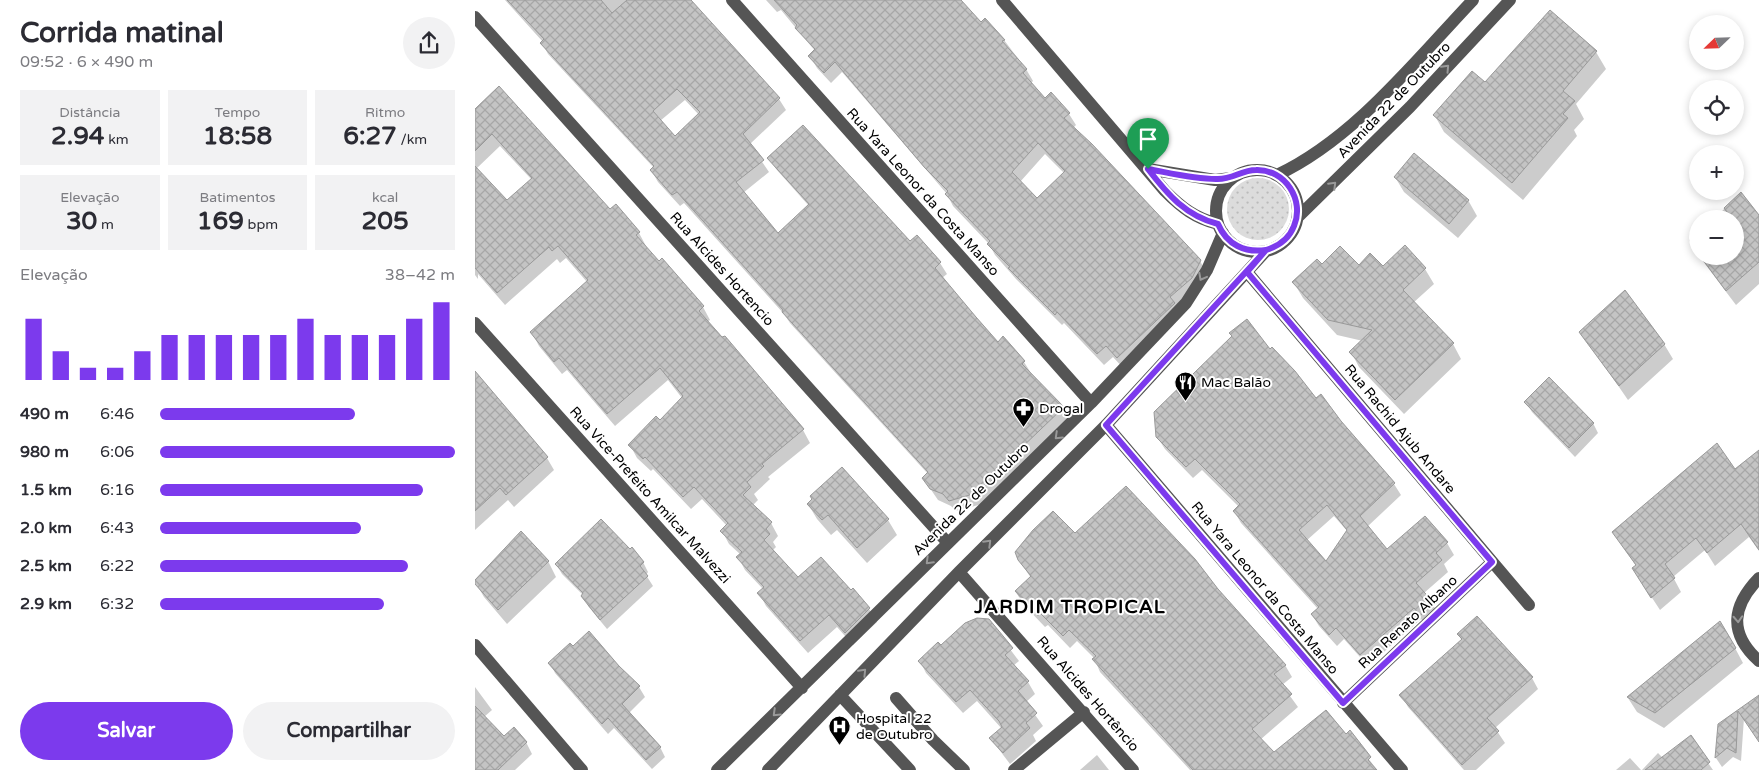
<!DOCTYPE html>
<html lang="pt">
<meta charset="utf-8">
<style>
:root{--surface:#fff;--page:#f2f2f3;--text:#2b2b33;--muted:#7c7c81;--accent:#7c3aed}
body{margin:0;font-family:"Varela Round",sans-serif;background:var(--page);color:var(--text);height:100vh;display:flex;flex-direction:column;font-size:19px;white-space:nowrap}
*{box-sizing:border-box;margin:0}
p{font-size:16px;color:var(--muted)}
.icon{flex:none;width:28px;height:28px;fill:none;stroke:currentColor;stroke-width:2;stroke-linecap:round;stroke-linejoin:round}
.map{position:relative;flex:1;overflow:hidden}
.details{display:flex;flex-direction:column;background:var(--surface);width:475px}
.details>*{flex:none}
.needle{width:32px;rotate:247deg}
.controls{position:absolute;left:1214px;top:15px;display:grid;gap:10px}
.controls a{display:grid;place-items:center;width:55px;height:55px;border-radius:50%;background:var(--surface);box-shadow:0 2px 8px #0003;font-size:25px}
.pin{position:absolute;display:grid;place-items:center;width:42px;height:42px;color:#fff;margin:-51px -21px;border-radius:50% 50% 50% 0;rotate:-45deg;box-shadow:0 0 5px #0007}
.pin .icon{rotate:45deg}
.round{display:grid;place-items:center;flex:none;width:52px;height:52px;border-radius:26px;background:var(--page)}
.summary{display:flex;align-items:center;justify-content:space-between;height:85px;padding:0 20px}
h1{font-size:28px;font-weight:700;line-height:38px}
.stats{display:grid;grid-template-columns:repeat(3,1fr);gap:8px;height:85px;padding:5px 20px}
.stats div{display:grid;align-content:center;border-radius:0px;background:var(--page);text-align:center}
.stats b{font-size:25px;font-weight:700}
.stats small{font-size:14px;font-weight:400}
.stats p{font-size:14px}
.chart{height:140px;padding:10px 20px}
.chart p{display:flex;justify-content:space-between}
.chart svg{width:100%;height:90px;margin-top:5px;stroke:var(--accent);stroke-width:6}
.primary-button{display:flex;gap:10px;margin-top:auto;padding:10px 20px}
.primary-button a{flex:1;height:58px;border-radius:30px;background:var(--accent);color:#fff;font-size:20px;font-weight:700;line-height:58px;text-align:center}
.primary-button a+a{background:var(--page);color:var(--text)}
ul{padding:0 20px;list-style:none;font-size:16px}
li{display:grid;grid-template-columns:80px 60px 1fr;align-items:center;height:38px}
li i{height:12px;border-radius:6px;background:var(--accent)}
main{display:flex;flex:1;min-height:0}
.map>svg:first-child{display:block}
.grass{fill:url(#grass-dots)}
.shadow{fill:#0003;fill-rule:evenodd}
.building{fill:url(#building-cross-hatch);stroke:#999;fill-rule:evenodd}
.lines{fill:none;stroke-linecap:round;stroke-linejoin:round}
.minor{stroke:#555;stroke-width:12}
.oneway{stroke:#999}
.route-casing{stroke:#fff;stroke-width:10}
.route{stroke:#7c3aed;stroke-width:6}
.labels{text-anchor:middle;dominant-baseline:central;stroke-width:4;stroke-linejoin:round;paint-order:stroke}
.street-label{font-size:14px;fill:#000;stroke:#fff}
.poi-label{font-size:14px;fill:#000;stroke:#fff;text-anchor:start}
.district-label{font-size:19px;font-weight:bold;letter-spacing:1px;fill:#000;stroke:#fff}
</style>
<main>
<section class="details">
<div class="summary"><div><h1>Corrida matinal</h1><p>09:52 · 6 × 490 m</p></div><a class="round"><svg class="icon" aria-label="share" viewBox="0 0 24 24"><path d="M12 15V3M7 8l5-5 5 5M5 13v7h14v-7"/></svg></a></div>
<div class="stats">
<div><p>Distância</p><b>2.94<small> km</small></b></div>
<div><p>Tempo</p><b>18:58</b></div>
<div><p>Ritmo</p><b>6:27<small> /km</small></b></div>
</div>
<div class="stats">
<div><p>Elevação</p><b>30<small> m</small></b></div>
<div><p>Batimentos</p><b>169<small> bpm</small></b></div>
<div><p>kcal</p><b>205</b></div>
</div>
<div class="chart"><p><span>Elevação</span>38–42 m</p>
<svg viewBox="0 0 160 44" preserveAspectRatio="none"><path d="M5 44V14M15 44V30M25 44V38M35 44V38M45 44V30M55 44V22M65 44V22M75 44V22M85 44V22M95 44V22M105 44V14M115 44V22M125 44V22M135 44V22M145 44V14M155 44V6"/></svg>
</div>
<ul>
<li><b>490 m</b>6:46<i style="width:66%"></i></li>
<li><b>980 m</b>6:06<i style="width:100%"></i></li>
<li><b>1.5 km</b>6:16<i style="width:89%"></i></li>
<li><b>2.0 km</b>6:43<i style="width:68%"></i></li>
<li><b>2.5 km</b>6:22<i style="width:84%"></i></li>
<li><b>2.9 km</b>6:32<i style="width:76%"></i></li>
</ul>
<div class="primary-button"><a>Salvar</a><a>Compartilhar</a></div>
</section>
<div class="map">
<svg width="1284" height="770" viewBox="0 0 1284 770">
<defs>
<pattern id="grass-dots" width="8" height="8" patternUnits="userSpaceOnUse" patternTransform="scale(1.25)"><rect width="8" height="8" fill="#dcdcdc"/><path d="M2 2h.1M6 6h.1" fill="none" stroke="#bbb" stroke-width="1.8" stroke-linecap="round"/></pattern>
<pattern id="building-cross-hatch" width="8" height="8" patternUnits="userSpaceOnUse" patternTransform="scale(1.25)"><rect width="8" height="8" fill="#c4c4c4"/><path d="M0 0l8 8M0 8l8-8" fill="none" stroke="#a7a7a7"/></pattern>
</defs>
<rect width="100%" height="100%" fill="#fff"/>
<!-- grass -->
<path class="grass" d="M752 209a31 31 0 1 1 62 0a31 31 0 1 1-62 0Z"/>
<!-- shadow -->
<path class="shadow" d="M 30,0 L 217,0 L 217,4 L 304,99 L 311,110 L 275,144 L 294,172 L 268,193 L 303,235 L 334,206 L 301,169 L 294,158 L 465,263 L 472,274 L 467,278 L 523,344 L 549,362 L 556,373 L 588,408 L 594,419 L 511,503 L 481,511 L 476,506 L 463,500 L 448,478 L 453,474 L 315,323 L 309,314 L 209,203 L 205,206 L 183,182 L 176,170 L 179,168 L 73,54 L 67,43 L 68,42 ZM 210,100 L 224,115 L 200,137 L 185,121 Z
M 291,0 L 485,0 L 506,23 L 510,20 L 529,40 L 551,69 L 558,81 L 556,83 L 570,100 L 576,94 L 594,114 L 601,125 L 598,128 L 725,261 L 732,273 L 649,369 L 638,357 L 629,365 L 589,323 L 587,325 L 541,279 L 520,255 L 514,244 L 478,206 L 472,194 L 367,72 L 356,83 L 342,68 L 335,56 L 340,51 L 306,10 L 302,12 ZM 570,154 L 589,173 L 562,200 L 545,182 Z
M 1075,12 L 1121,52 L 1131,69 L 1101,104 L 1109,119 L 1099,130 L 1102,136 L 1048,200 L 969,132 L 960,116 L 1010,84 Z
M 0,111 L 164,233 L 171,246 L 169,247 L 228,307 L 235,320 L 232,322 L 328,430 L 335,443 L 293,477 L 295,479 L 279,494 L 283,500 L 278,505 L 296,523 L 303,536 L 298,542 L 301,547 L 297,551 L 323,579 L 375,592 L 378,590 L 394,609 L 402,622 L 378,645 L 362,627 L 333,653 L 291,606 L 284,593 L 288,589 L 270,570 L 263,557 L 266,555 L 254,544 L 247,531 L 252,526 L 227,499 L 216,509 L 178,469 L 176,471 L 162,458 L 155,445 L 185,422 L 207,398 L 193,380 L 140,426 L 92,370 L 87,374 L 64,346 L 57,333 L 112,282 L 91,258 L 85,263 L 82,259 L 30,305 L 3,274 L 3,279 L 0,275 ZM 25,146 L 57,180 L 31,202 L 1,169 Z
M 920,177 L 993,200 L 1002,216 L 983,238 L 929,192 Z
M 1266,194 L 1284,217 L 1284,284 L 1261,305 L 1224,256 L 1260,256 L 1260,219 L 1238,219 Z
M 1222,231 L 1222,254 L 1214,240 Z
M 847,266 L 950,269 L 959,284 L 938,303 L 978,344 L 986,359 L 929,414 L 884,367 L 876,352 L 888,341 L 862,335 L 828,298 L 819,283 Z
M 1106,332 L 1189,344 L 1198,359 L 1153,400 Z
M 795,351 L 840,399 L 865,422 L 919,484 L 926,495 L 892,527 L 912,551 L 950,518 L 972,543 L 979,555 L 969,564 L 973,572 L 949,593 L 965,615 L 952,626 L 946,619 L 893,666 L 869,639 L 862,646 L 844,626 L 837,615 L 843,609 L 766,523 L 759,511 L 764,507 L 727,470 L 718,478 L 690,449 L 682,437 ZM 859,516 L 873,532 L 851,563 L 831,541 Z
M 0,374 L 72,458 L 79,470 L 39,507 L 33,500 L 0,530 Z
M 1051,402 L 1118,423 L 1123,433 L 1100,457 L 1057,412 Z
M 1284,451 L 1284,551 L 1274,537 L 1240,566 L 1230,550 L 1198,577 L 1206,592 L 1185,610 L 1166,581 L 1161,566 L 1139,533 L 1260,471 Z
M 367,469 L 413,520 L 422,535 L 392,563 L 362,530 L 356,535 L 342,519 L 333,504 Z
M 600,535 L 742,590 L 810,665 L 817,677 L 807,685 L 823,707 L 785,740 L 799,754 L 871,735 L 874,732 L 902,770 L 715,770 L 625,672 L 619,658 L 602,641 L 595,648 L 573,625 L 570,627 L 548,604 L 541,592 L 556,578 L 544,560 Z
M 73,561 L 81,577 L 32,624 L 9,597 L 0,582 Z
M 168,562 L 173,572 L 171,575 L 178,586 L 132,629 L 113,606 L 108,595 L 87,574 L 81,564 Z
M 513,620 L 544,661 L 538,666 L 553,682 L 560,694 L 551,702 L 568,726 L 558,735 L 561,741 L 535,764 L 516,739 L 527,729 L 502,701 L 488,713 L 451,673 L 445,661 Z
M 983,634 L 1057,678 L 1063,689 L 1020,728 L 1030,743 L 1001,770 L 989,770 L 933,707 L 926,695 L 987,641 Z
M 1260,648 L 1268,663 L 1189,728 L 1162,712 L 1153,698 Z
M 75,663 L 143,666 L 164,687 L 170,697 L 154,713 L 185,747 L 190,757 L 177,769 L 139,728 L 133,734 L 80,673 Z
M 0,687 L 17,710 L 9,717 L 29,738 L 51,742 L 57,754 L 40,770 L 0,770 Z
M 1284,697 L 1284,741 L 1269,718 L 1266,761 L 1258,757 L 1247,767 L 1241,758 L 1245,725 Z
M 1215,737 L 1238,770 L 1167,770 L 1183,753 L 1188,758 Z
M 622,755 L 634,770 L 605,770 Z
M 1155,758 L 1166,770 L 1141,770 Z"/>
<!-- building -->
<path class="building" d="M 32,0 L 126,0 L 137,13 L 152,0 L 216,0 L 305,98 L 268,134 L 289,160 L 261,182 L 303,233 L 334,204 L 292,158 L 328,125 L 435,241 L 442,235 L 466,262 L 460,268 L 501,317 L 523,342 L 528,336 L 550,361 L 547,364 L 589,407 L 518,475 L 520,477 L 505,492 L 474,501 L 468,494 L 455,489 L 447,478 L 453,472 L 307,312 L 308,310 L 202,192 L 197,195 L 175,170 L 179,166 L 65,43 L 69,39 ZM 202,89 L 225,112 L 200,136 L 178,111 Z
M 299,0 L 486,0 L 506,22 L 510,18 L 530,40 L 527,41 L 552,69 L 548,73 L 570,98 L 576,92 L 595,113 L 589,118 L 617,144 L 726,260 L 717,278 L 695,297 L 700,303 L 642,358 L 631,346 L 622,354 L 582,312 L 580,315 L 533,268 L 535,267 L 512,244 L 515,241 L 470,194 L 473,191 L 450,168 L 360,62 L 349,73 L 333,56 L 340,49 L 320,28 L 322,25 ZM 563,143 L 590,171 L 562,198 L 537,172 Z
M 1075,10 L 1122,51 L 1088,91 L 1100,101 L 1088,114 L 1093,118 L 1037,183 L 958,115 L 997,71 L 1010,82 Z
M 24,86 L 135,209 L 141,204 L 165,232 L 161,235 L 184,261 L 187,258 L 229,306 L 224,311 L 247,337 L 250,336 L 329,429 L 287,464 L 289,466 L 272,482 L 276,487 L 268,495 L 297,522 L 291,529 L 295,534 L 289,540 L 323,577 L 346,557 L 376,590 L 378,588 L 395,608 L 370,633 L 354,615 L 325,641 L 282,593 L 289,587 L 261,557 L 267,552 L 245,531 L 253,523 L 219,487 L 208,497 L 170,457 L 168,459 L 153,445 L 181,416 L 185,420 L 208,396 L 185,368 L 132,414 L 84,358 L 79,362 L 55,332 L 113,280 L 83,246 L 77,251 L 74,247 L 22,293 L 0,268 L 0,166 L 32,200 L 57,178 L 17,134 L 0,151 L 0,109 Z
M 939,153 L 994,200 L 974,224 L 919,177 Z
M 1266,192 L 1284,215 L 1284,262 L 1251,291 L 1225,256 L 1260,256 L 1260,219 L 1257,219 L 1249,208 Z
M 930,245 L 951,268 L 928,290 L 979,343 L 920,400 L 874,352 L 897,330 L 853,320 L 817,282 L 842,259 L 847,264 L 865,246 L 884,265 L 895,253 L 908,266 Z
M 1150,290 L 1190,344 L 1144,386 L 1104,332 Z
M 772,319 L 795,349 L 797,347 L 820,371 L 841,398 L 846,394 L 866,421 L 920,483 L 885,516 L 912,549 L 950,516 L 973,542 L 961,553 L 967,560 L 941,583 L 959,603 L 945,616 L 939,608 L 885,655 L 861,628 L 854,635 L 836,614 L 844,607 L 758,511 L 765,504 L 720,459 L 711,467 L 681,437 L 679,412 L 757,336 L 754,333 ZM 852,505 L 872,530 L 851,561 L 824,530 Z
M 0,371 L 73,457 L 31,495 L 25,488 L 0,511 Z
M 1074,377 L 1119,423 L 1094,448 L 1049,402 Z
M 1242,443 L 1260,469 L 1284,450 L 1284,550 L 1266,524 L 1232,553 L 1221,538 L 1190,564 L 1200,578 L 1176,598 L 1157,568 L 1161,565 L 1137,532 Z
M 367,467 L 414,519 L 382,548 L 353,515 L 347,520 L 332,504 L 337,499 L 335,496 Z
M 651,486 L 720,559 L 743,589 L 811,665 L 799,674 L 817,694 L 777,729 L 799,752 L 851,710 L 871,734 L 875,730 L 896,757 L 893,760 L 902,770 L 718,770 L 617,659 L 621,656 L 594,630 L 588,636 L 565,613 L 563,616 L 540,591 L 556,576 L 543,560 L 540,552 L 558,530 L 578,511 L 600,533 Z
M 126,519 L 155,549 L 157,547 L 169,562 L 165,566 L 173,576 L 125,620 L 106,596 L 108,593 L 80,564 Z
M 46,531 L 74,561 L 23,610 L 0,584 L 0,580 Z
M 1002,616 L 1058,677 L 1012,718 L 1024,731 L 987,765 L 924,695 L 987,639 L 982,634 Z
M 502,618 L 514,619 L 538,648 L 530,655 L 554,681 L 543,691 L 562,713 L 551,723 L 555,728 L 528,753 L 514,738 L 527,727 L 524,721 L 495,690 L 481,702 L 443,661 L 463,642 L 466,645 L 490,623 Z
M 1245,621 L 1261,648 L 1180,713 L 1152,697 Z
M 114,631 L 144,666 L 165,686 L 147,704 L 186,747 L 171,760 L 133,718 L 127,724 L 73,663 L 95,643 L 98,646 Z
M 1284,695 L 1284,742 L 1263,711 L 1261,753 L 1252,748 L 1240,758 L 1243,724 Z
M 0,706 L 29,736 L 39,727 L 52,742 L 23,770 L 0,770 Z
M 1216,735 L 1235,762 L 1226,770 L 1170,770 Z"/>
<g class="lines">
<!-- minor -->
<path class="minor" d="M 257,0 L 616,403
M 527,0 L 690,191 C 707,208 720,218 743,224
M 0,17 L 472,542
M 673,169 L 740,180 L 756,178
M741 211a41 41 0 1 1 82 0a41 41 0 1 1-82 0Z
M 802,175 C 879,139 940,61 998,0
M 822,218 L 935,107 L 1035,0
M 772,272 L 1054,605
M 0,323 L 327,688
M 631,425 L 927,770
M 484,572 L 658,770
M 1284,578 C 1257,606 1253,633 1284,661
M 0,645 L 107,770
M 365,695 L 435,770
M 421,698 L 458,740 L 489,770
M 868,703 L 1017,562
M 242,770 L 616,403 L 711,303 L 732,270 L 748,233
M 293,770 L 484,572 L 631,425 L 791,251
M 539,770 L 609,712"/>
</g>
<!-- one-way arrows -->
<defs><path id="oneway-chevron" d="M-2-3.5L2.5 0L-2 3.5" fill="none" stroke-width="1.6" stroke-linecap="round" stroke-linejoin="round" transform="scale(1.25)"/></defs>
<g class="oneway">
<use href="#oneway-chevron" transform="translate(971 68) rotate(-47)"/>
<use href="#oneway-chevron" transform="translate(858 185) rotate(-45)"/>
<use href="#oneway-chevron" transform="translate(727 277) rotate(118)"/>
<use href="#oneway-chevron" transform="translate(583 436) rotate(136)"/>
<use href="#oneway-chevron" transform="translate(513 543) rotate(-45)"/>
<use href="#oneway-chevron" transform="translate(454 561) rotate(135)"/>
<use href="#oneway-chevron" transform="translate(1263 619) rotate(87)"/>
<use href="#oneway-chevron" transform="translate(388 672) rotate(-46)"/>
<use href="#oneway-chevron" transform="translate(301 713) rotate(136)"/>
</g>
<g class="lines">
<defs>
<path id="route" d="M 673,169 C 693,195 711,216 743,224 C 752,245 770,253 791,250 L 772,272 L 1017,562 L 868,703 L 631,425 L 791,250 C 804,246 814,239 819,226 C 830,200 810,169 781,170 C 766,170 757,180 741,179 C 719,179 695,173 673,169"/>
</defs>
<!-- route casing -->
<use href="#route" class="route-casing"/>
<!-- route -->
<use href="#route" class="route"/>
</g>
<!-- icons -->
<defs>
<symbol id="restaurant-pin" viewBox="-11 -11 22 30"><path d="M0 17L-7.5 6A9.5 9.5 0 1 1 7.5 6Z" fill="#000" stroke="#fff"/><path d="M-5-6h1v4h1v-4h1v4h1v-4h1v5L-1.5 .5V6h-2V.5L-5-1ZM5-6V6H3V1.5H1.5Q1.5-4 5-6Z" fill="#fff"/></symbol>
<symbol id="pharmacy-pin" viewBox="-11 -11 22 30"><path d="M0 17L-7.5 6A9.5 9.5 0 1 1 7.5 6Z" fill="#000" stroke="#fff"/><path d="M-2-6h4v4h4v4h-4v4h-4v-4h-4v-4h4Z" fill="#fff"/></symbol>
<symbol id="hospital-pin" viewBox="-11 -11 22 30"><path d="M0 17L-7.5 6A9.5 9.5 0 1 1 7.5 6Z" fill="#000" stroke="#fff"/><path d="M-5-5h3v3.5h4V-5h3V5h-3V1.5h-4V5h-3Z" fill="#fff"/></symbol>
</defs>
<g fill-rule="evenodd">
<use href="#restaurant-pin" x="698" y="370" width="25" height="34"/>
<use href="#pharmacy-pin" x="536" y="396" width="25" height="34"/>
<use href="#hospital-pin" x="352" y="714" width="25" height="34"/>
</g>
<g class="labels">
<!-- street labels -->
<g class="street-label">
<text transform="translate(919 100) rotate(-46)">Avenida 22 de Outubro</text>
<text transform="translate(448 192) rotate(48)">Rua Yara Leonor da Costa Manso</text>
<text transform="translate(247 269) rotate(48)">Rua Alcides Hortencio</text>
<text transform="translate(925 429) rotate(50)">Rua Rachid Ajub Andare</text>
<text transform="translate(175 495) rotate(48)">Rua Vice-Prefeito Amilcar Malvezzi</text>
<text transform="translate(496 499) rotate(-44)">Avenida 22 de Outubro</text>
<text transform="translate(790 588) rotate(50)">Rua Yara Leonor da Costa Manso</text>
<text transform="translate(933 622) rotate(-43)">Rua Renato Albano</text>
<text transform="translate(613 694) rotate(49)">Rua Alcides Hortêncio</text>
</g>
<!-- poi labels -->
<g class="poi-label">
<text x="726" y="382">Mac Balão</text>
<text x="564" y="408">Drogal</text>
<text x="381" y="718">Hospital 22<tspan x="381" dy="16">de Outubro</tspan></text>
</g>
<!-- district labels -->
<g class="district-label">
<text x="595" y="607">JARDIM TROPICAL</text>
</g>
</g>
</svg>
<div class="controls">
<a><svg class="needle" viewBox="-14 -14 28 28"><path d="M0-13l5 13h-10z" fill="#e53935"/><path d="M0 13l5-13h-10z" fill="#7c7c81"/></svg></a>
<a><svg class="icon" aria-label="locate" viewBox="0 0 24 24"><circle cx="12" cy="12" r="6"/><path d="M12 2v4M12 18v4M2 12h4M18 12h4"/></svg></a>
<a>+</a>
<a>−</a>
</div>
<div class="pin" style="left:673px;top:169px;background:#1e9e55"><svg class="icon" aria-label="arrive" viewBox="0 0 24 24"><path d="M6 21V4h12l-3 4 3 4H6"/></svg></div>
</div>
</main>
